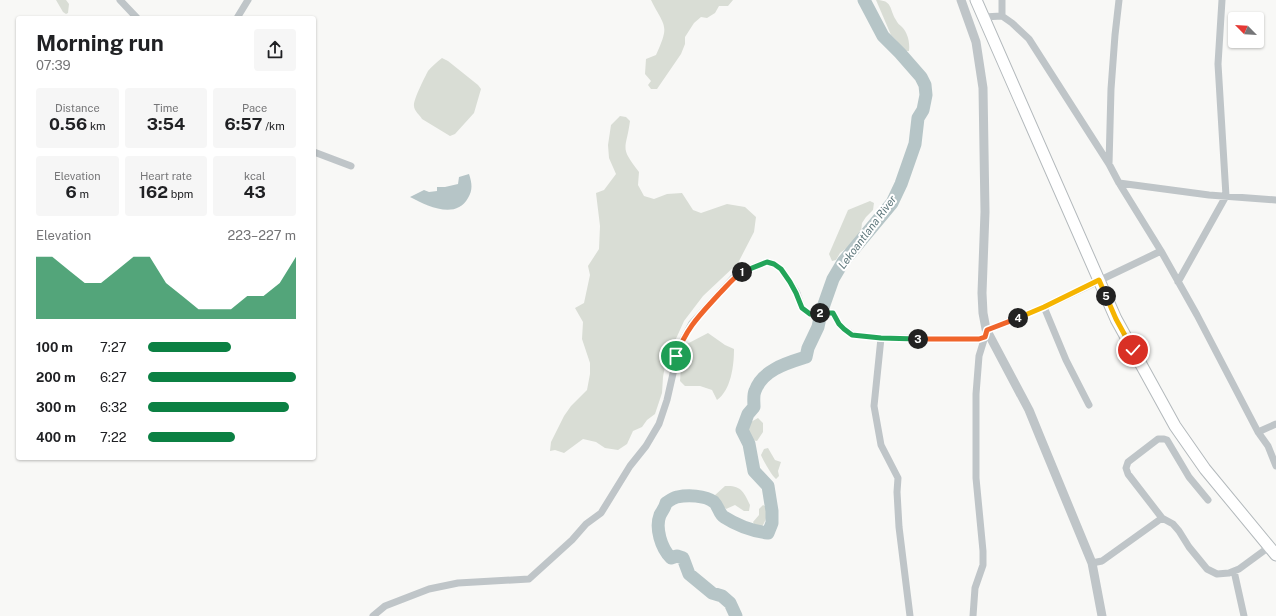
<!DOCTYPE html>
<meta charset="utf-8">
<style>
:root{--surface:#fff;--page:#f6f6f6;--text:#202124;--muted:#757577;--accent:#0b8043}
body{margin:0;font-family:"Public Sans",sans-serif;background:var(--page);color:var(--text);height:100vh;display:flex;flex-direction:column;font-size:15px;white-space:nowrap}
*{box-sizing:border-box;margin:0}
p{font-size:13px;color:var(--muted)}
.icon{flex:none;width:22px;height:22px;fill:none;stroke:currentColor;stroke-width:2;stroke-linecap:round;stroke-linejoin:round}
.map{position:relative;flex:1;overflow:hidden}
.details{position:absolute;left:16px;top:16px;width:300px;height:444px;display:flex;flex-direction:column;background:var(--surface);border-radius:4px;box-shadow:0 1px 3px #0004}
.details>*{flex:none}
.needle{width:26px;rotate:294deg}
.controls{position:absolute;left:1228px;top:12px;display:grid;gap:8px}
.controls a{display:grid;place-items:center;width:36px;height:36px;border-radius:4px;background:var(--surface);box-shadow:0 1px 3px #0004;font-size:20px}
.pin{position:absolute;display:grid;place-items:center;width:34px;height:34px;color:#fff;margin:-17px;border:2px solid #fff;border-radius:50%;box-shadow:0 1px 4px #0007}
.km{position:absolute;width:20px;height:20px;margin:-10px;border-radius:50%;background:#222;color:#fff;font-size:11px;line-height:20px;text-align:center}
.round{display:grid;place-items:center;flex:none;width:42px;height:42px;border-radius:4px;background:var(--page)}
.head{display:flex;align-items:center;justify-content:space-between;height:68px;padding:0 20px}
h1{font-size:22px;font-weight:700;line-height:30px}
.stats{display:grid;grid-template-columns:repeat(3,1fr);gap:6px;height:68px;padding:4px 20px}
.stats div{display:grid;align-content:center;border-radius:4px;background:var(--page);text-align:center}
.stats b{font-size:17px;font-weight:700}
.stats small{font-size:11px;font-weight:400}
.stats p{font-size:11px}
.chart{height:112px;padding:8px 20px}
.chart p{display:flex;justify-content:space-between}
.chart svg{width:100%;height:72px;margin-top:4px;fill:var(--accent);opacity:.7}
ul{padding:0 20px;list-style:none;font-size:13px}
li{display:grid;grid-template-columns:64px 48px 1fr;align-items:center;height:30px}
li i{height:10px;border-radius:5px;background:var(--accent)}
.map>svg:first-child{display:block}
.green{fill:#d9ddd5}
.water{fill:#b6c5c7}
.lines{fill:none;stroke-linecap:round;stroke-linejoin:round}
.river{stroke:#b6c5c7;stroke-width:13}
.primary-casing{stroke:#b3b9bc;stroke-width:13}
.minor{stroke:#bfc5c8;stroke-width:7}
.tertiary{stroke:#bfc5c8;stroke-width:9}
.primary{stroke:#fff;stroke-width:11}
.split-1-casing{stroke:#fff;stroke-width:8}
.split-2-casing{stroke:#fff;stroke-width:8}
.split-3-casing{stroke:#fff;stroke-width:8}
.split-4-casing{stroke:#fff;stroke-width:8}
.split-5-casing{stroke:#fff;stroke-width:8}
.split-6-casing{stroke:#fff;stroke-width:8}
.split-1{stroke:#f0652b;stroke-width:5}
.split-2{stroke:#22a559;stroke-width:5}
.split-3{stroke:#22a559;stroke-width:5}
.split-4{stroke:#f0652b;stroke-width:5}
.split-5{stroke:#f5b400;stroke-width:5}
.split-6{stroke:#f5b400;stroke-width:5}
.labels{text-anchor:middle;dominant-baseline:central;stroke-width:4;stroke-linejoin:round;paint-order:stroke}
.water-label{font-size:11px;font-style:italic;fill:#5e777b;stroke:#fff}
</style>
<div class="map">
<svg width="1276" height="616" viewBox="0 0 1276 616">
<rect width="100%" height="100%" fill="#f8f8f6"/>
<!-- green -->
<path class="green" d="M 56,0 L 66,0 L 69,4 L 68,13 L 66,14 L 63,12 Z
M 651,0 L 733,0 L 728,6 L 719,6 L 715,13 L 707,18 L 701,17 L 694,23 L 685,37 L 685,44 L 681,54 L 657,89 L 651,89 L 648,85 L 651,81 L 645,74 L 646,59 L 656,55 C 670,24 665,28 651,0 Z
M 876,0 C 893,0 889,9 896,20 C 897,23 900,25 902,27 C 908,33 910,43 909,51 L 904,51 L 896,40 L 891,35 Z
M 442,58 L 448,61 L 478,85 L 481,89 L 474,113 L 455,134 L 450,136 L 422,119 C 420,115 414,111 414,106 C 413,100 425,77 428,71 C 432,66 437,62 442,58 Z
M 620,116 L 626,117 L 630,121 C 626,151 619,146 639,172 L 638,185 L 644,196 L 654,199 L 667,194 L 682,193 L 693,210 L 701,213 L 727,204 L 745,207 L 756,217 L 754,232 L 738,263 L 703,296 L 684,321 L 666,361 L 663,377 L 662,393 L 655,414 L 647,420 L 642,427 L 633,431 L 627,444 L 618,450 L 605,448 L 596,442 L 583,439 L 564,453 L 555,450 L 550,451 L 551,442 L 564,416 L 571,406 L 587,390 L 590,374 L 590,363 L 582,339 L 583,322 L 575,308 L 584,303 L 590,275 L 588,266 L 599,249 L 600,226 L 596,193 L 604,190 L 616,174 L 609,158 L 608,145 L 611,125 Z
M 870,201 L 874,203 L 873,210 L 866,217 L 862,223 L 861,232 L 856,241 L 840,253 L 836,260 L 832,261 L 829,254 L 848,210 Z
M 708,333 L 725,345 L 734,349 C 734,366 731,390 717,400 L 712,390 L 700,386 L 685,386 L 680,381 L 682,352 L 685,345 Z
M 758,418 L 763,423 L 763,432 L 757,441 C 750,440 749,435 746,429 L 749,423 Z
M 768,448 L 775,460 L 781,462 L 778,471 L 779,476 L 776,479 C 772,476 763,460 761,455 L 764,449 Z
M 725,486 C 741,485 744,492 750,505 L 749,511 L 744,511 L 735,505 L 726,509 L 714,496 Z
M 763,505 L 768,508 C 767,516 766,522 760,529 L 756,528 L 753,522 L 759,515 L 759,509 Z"/>
<!-- water -->
<path class="water" d="M 469,174 C 472,183 473,190 468,198 C 456,220 427,206 410,197 L 424,190 L 429,192 L 437,191 L 437,187 L 445,187 L 458,184 L 459,177 Z"/>
<g class="lines">
<!-- river -->
<path class="river" d="M 736,616 L 730,603 L 722,596 L 712,593 L 689,574 L 683,558 L 677,556 L 671,558 C 661,548 655,528 660,515 C 662,511 665,508 666,503 C 669,501 673,498 677,497 C 687,495 705,495 714,502 C 719,507 719,514 724,517 C 738,526 752,531 768,533 L 772,523 L 772,511 L 768,486 L 754,471 L 749,444 L 742,430 L 748,414 L 754,407 C 754,402 753,395 755,391 C 762,370 787,363 806,357 L 808,348 L 818,327 L 821,313 L 833,279 L 843,262 L 892,203 L 901,184 L 915,144 L 918,118 L 923,110 L 926,95 L 925,85 L 921,77 L 900,53 L 883,36 L 864,0"/>
<defs>
<path id="primary" d="M 976,0 L 1116,319 L 1175,426 L 1205,469 L 1276,555"/>
</defs>
<!-- primary casing -->
<use href="#primary" class="primary-casing"/>
<!-- minor -->
<path class="minor" d="M 120,0 L 137,18
M 1002,16 L 1002,0
M 983,17 L 1002,16 L 1012,23 L 1029,39 L 1109,164 L 1119,183 L 1209,195 L 1276,200
M 237,18 L 248,0
M 314,152 L 351,166
M 1109,164 L 1111,89 L 1115,35 L 1119,0
M 1119,183 L 1161,251 L 1197,315 L 1258,432 L 1268,446 L 1276,466
M 1178,282 L 1226,196 L 1218,64 L 1222,0
M 1044,307 L 1066,360 L 1089,405
M 881,338 L 874,406 L 881,445 L 898,478 L 897,492 L 899,527 L 910,616
M 1258,432 L 1276,424
M 1208,500 L 1189,477 L 1167,440 L 1164,439 L 1158,439 L 1128,462 L 1126,468 L 1128,474 L 1162,518 L 1173,524 L 1179,531 L 1189,547 L 1207,569 L 1217,574 L 1229,573 L 1239,569 L 1269,547
M 1092,563 L 1102,561 L 1162,518
M 1234,571 L 1244,616
M 373,616 L 385,606 L 429,589 L 458,583 L 529,579 L 572,540 L 586,524 L 601,513 L 630,466 L 646,446 L 659,424 L 667,400 L 677,356 L 682,341 L 692,323 L 733,278 L 743,271 L 767,262 L 774,264 L 781,269 L 790,282 L 797,293 L 802,308 L 810,314 L 833,313 L 839,324 L 844,329 L 853,335 L 881,338 L 979,339 L 985,337
M 973,616 L 975,588 L 983,565 L 983,551 L 976,478 L 976,394 L 979,356 L 987,330 L 1044,307 L 1161,251"/>
<!-- tertiary -->
<path class="tertiary" d="M 961,0 L 976,42 L 983,88 L 985,212 L 982,293 L 983,313 L 986,329 L 1029,410 L 1040,437 L 1092,563 L 1102,616"/>
<!-- primary -->
<use href="#primary" class="primary"/>
</g>
<g class="lines">
<defs>
<path id="split-1" d="M 676,356 C 687,327 699,316 719,294 C 727,286 733,278 742,272"/>
<path id="split-2" d="M 742,272 L 767,262 L 774,264 L 781,269 L 790,282 L 796,293 L 802,308 L 810,314 L 820,313"/>
<path id="split-3" d="M 820,313 L 833,313 L 839,324 L 844,329 L 852,335 L 881,338 L 918,339"/>
<path id="split-4" d="M 918,339 L 979,339 L 985,337 L 987,330 L 1018,318"/>
<path id="split-5" d="M 1018,318 L 1044,307 L 1099,280 L 1106,296"/>
<path id="split-6" d="M 1106,296 L 1116,319 L 1133,350"/>
</defs>
<!-- split-1 casing -->
<use href="#split-1" class="split-1-casing"/>
<!-- split-2 casing -->
<use href="#split-2" class="split-2-casing"/>
<!-- split-3 casing -->
<use href="#split-3" class="split-3-casing"/>
<!-- split-4 casing -->
<use href="#split-4" class="split-4-casing"/>
<!-- split-5 casing -->
<use href="#split-5" class="split-5-casing"/>
<!-- split-6 casing -->
<use href="#split-6" class="split-6-casing"/>
<!-- split-1 -->
<use href="#split-1" class="split-1"/>
<!-- split-2 -->
<use href="#split-2" class="split-2"/>
<!-- split-3 -->
<use href="#split-3" class="split-3"/>
<!-- split-4 -->
<use href="#split-4" class="split-4"/>
<!-- split-5 -->
<use href="#split-5" class="split-5"/>
<!-- split-6 -->
<use href="#split-6" class="split-6"/>
</g>
<g class="labels">
<!-- water labels -->
<g class="water-label">
<text transform="translate(867 232) rotate(-53)">Lekoantlana River</text>
</g>
</g>
</svg>
<div class="controls">
<a><svg class="needle" viewBox="-14 -14 28 28"><path d="M0-13l5 13h-10z" fill="#e53935"/><path d="M0 13l5-13h-10z" fill="#757577"/></svg></a>
</div>
<div class="pin" style="left:676px;top:356px;background:#1e9e55"><svg class="icon" aria-label="arrive" viewBox="0 0 24 24"><path d="M6 21V4h12l-3 4 3 4H6"/></svg></div>
<div class="pin" style="left:1133px;top:350px;background:#d93025"><svg class="icon" aria-label="check" viewBox="0 0 24 24"><path d="M5 12l5 5 9-10"/></svg></div>
<b class="km" style="left:742px;top:272px">1</b>
<b class="km" style="left:820px;top:313px">2</b>
<b class="km" style="left:918px;top:339px">3</b>
<b class="km" style="left:1018px;top:318px">4</b>
<b class="km" style="left:1106px;top:296px">5</b>
<section class="details">
<div class="head"><div><h1>Morning run</h1><p>07:39</p></div><a class="round"><svg class="icon" aria-label="share" viewBox="0 0 24 24"><path d="M12 15V3M7 8l5-5 5 5M5 13v7h14v-7"/></svg></a></div>
<div class="stats">
<div><p>Distance</p><b>0.56<small> km</small></b></div>
<div><p>Time</p><b>3:54</b></div>
<div><p>Pace</p><b>6:57<small> /km</small></b></div>
</div>
<div class="stats">
<div><p>Elevation</p><b>6<small> m</small></b></div>
<div><p>Heart rate</p><b>162<small> bpm</small></b></div>
<div><p>kcal</p><b>43</b></div>
</div>
<div class="chart"><p><span>Elevation</span>223–227 m</p>
<svg viewBox="0 0 160 44" preserveAspectRatio="none"><path d="M0 44V6L10 6L20 14L30 22L40 22L50 14L60 6L70 6L80 22L90 30L100 38L110 38L120 38L130 30L140 30L150 22L160 6V44z"/></svg>
</div>
<ul>
<li><b>100 m</b>7:27<i style="width:56%"></i></li>
<li><b>200 m</b>6:27<i style="width:100%"></i></li>
<li><b>300 m</b>6:32<i style="width:95%"></i></li>
<li><b>400 m</b>7:22<i style="width:59%"></i></li>
</ul>
</section>
</div>
